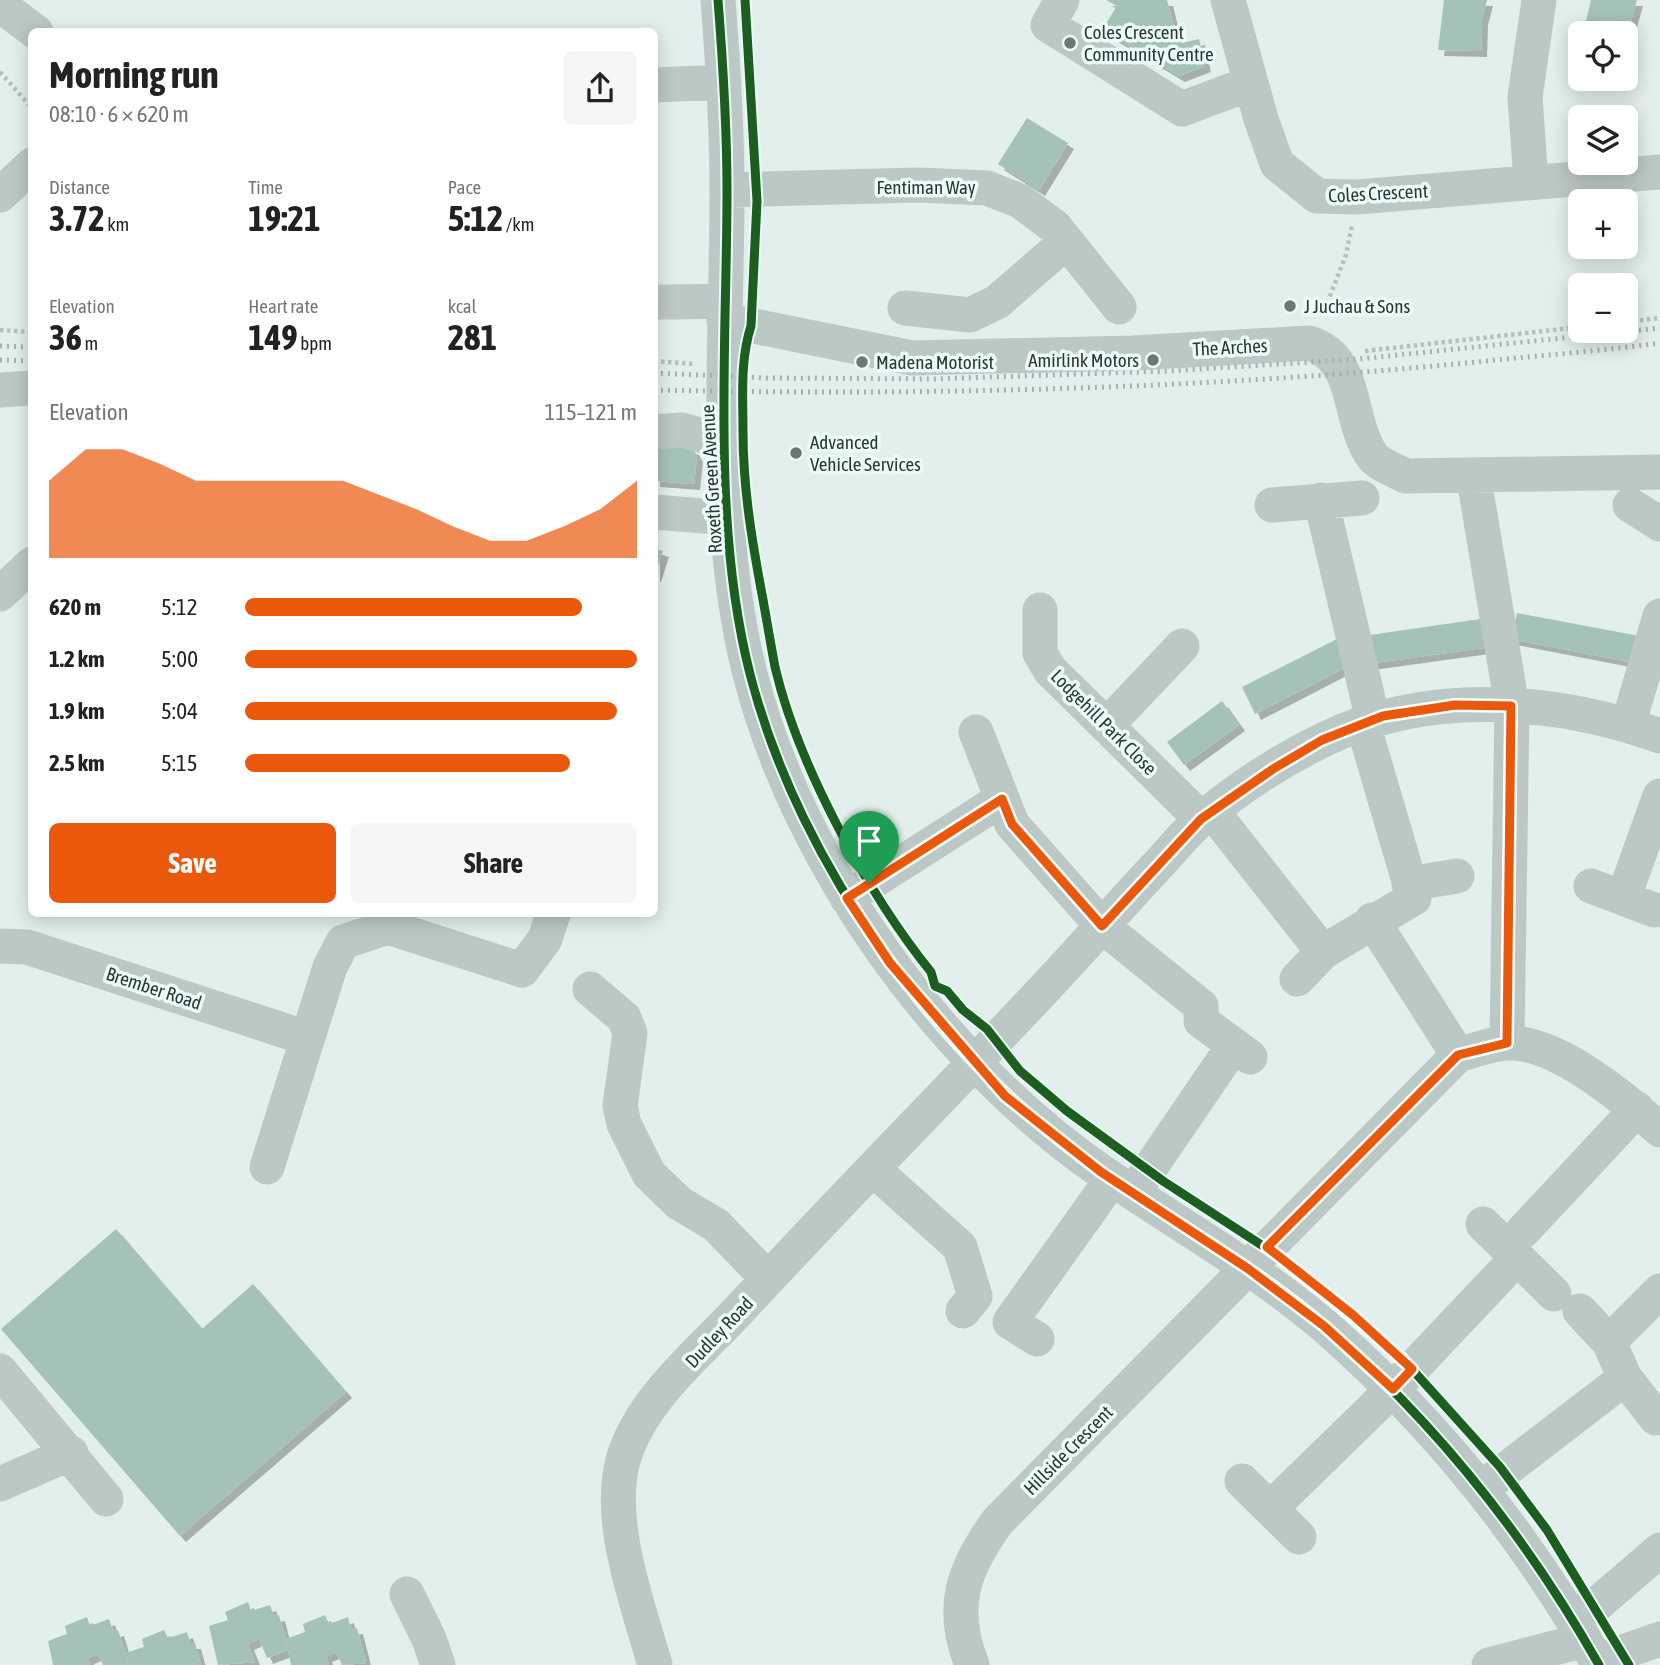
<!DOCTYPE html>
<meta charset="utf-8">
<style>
:root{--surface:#fff;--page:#f6f6f6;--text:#222;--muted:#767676;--accent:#ea580c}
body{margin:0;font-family:"Asap Condensed",sans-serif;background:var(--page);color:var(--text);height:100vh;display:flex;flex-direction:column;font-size:26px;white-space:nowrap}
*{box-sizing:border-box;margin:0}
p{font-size:23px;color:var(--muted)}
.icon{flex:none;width:38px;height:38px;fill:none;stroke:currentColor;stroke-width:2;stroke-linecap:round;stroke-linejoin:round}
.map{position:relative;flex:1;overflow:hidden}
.panel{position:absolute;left:28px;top:28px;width:630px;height:889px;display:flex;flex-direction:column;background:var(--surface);border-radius:10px;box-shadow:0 4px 18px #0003}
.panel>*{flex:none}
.controls{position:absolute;left:1568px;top:21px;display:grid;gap:14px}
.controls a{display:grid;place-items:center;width:70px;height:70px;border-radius:10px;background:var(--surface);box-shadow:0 4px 18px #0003;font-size:35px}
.pin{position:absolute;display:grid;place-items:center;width:60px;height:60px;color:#fff;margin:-72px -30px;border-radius:50% 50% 50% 0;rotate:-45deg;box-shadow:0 0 7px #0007}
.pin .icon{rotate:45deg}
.round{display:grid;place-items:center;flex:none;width:74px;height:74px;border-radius:10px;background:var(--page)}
.summary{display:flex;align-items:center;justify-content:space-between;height:119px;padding:0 21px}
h1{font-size:38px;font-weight:700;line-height:52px}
.stats{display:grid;grid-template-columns:repeat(3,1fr);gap:10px;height:119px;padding:7px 21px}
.stats div{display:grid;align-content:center}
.stats b{font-size:35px;font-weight:700}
.stats small{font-size:19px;font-weight:400}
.stats p{font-size:19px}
.chart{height:196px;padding:14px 21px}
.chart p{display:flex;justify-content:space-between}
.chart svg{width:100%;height:126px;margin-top:7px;fill:var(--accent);opacity:.7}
.primary-button{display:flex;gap:14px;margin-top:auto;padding:14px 21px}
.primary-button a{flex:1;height:80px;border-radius:10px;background:var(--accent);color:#fff;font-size:28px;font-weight:700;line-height:80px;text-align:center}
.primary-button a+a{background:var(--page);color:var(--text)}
ul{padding:0 21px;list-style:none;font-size:23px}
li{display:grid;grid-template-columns:112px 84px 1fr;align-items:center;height:52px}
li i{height:18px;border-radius:9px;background:var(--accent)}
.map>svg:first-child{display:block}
.building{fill:#a4c3b6;filter:url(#shadow)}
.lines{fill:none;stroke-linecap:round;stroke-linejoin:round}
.minor-tunnel{stroke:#becbc7;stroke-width:35;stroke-dasharray:35 18;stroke-linecap:butt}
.path{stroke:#b4c1be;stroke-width:4.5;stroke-dasharray:3.5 3.5;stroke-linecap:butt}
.minor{stroke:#bcc8c5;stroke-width:35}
.rail{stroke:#a6b0ad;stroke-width:5;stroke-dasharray:2 5;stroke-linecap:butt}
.cycleway-casing{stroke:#ebfbf9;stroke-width:13}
.cycleway{stroke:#1b5e20;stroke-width:9}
.route-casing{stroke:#fff;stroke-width:14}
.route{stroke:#ea580c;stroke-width:9}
.poi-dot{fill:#6a7974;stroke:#ebfbf9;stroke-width:2.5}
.labels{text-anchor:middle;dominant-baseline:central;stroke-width:7;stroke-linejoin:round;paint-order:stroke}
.poi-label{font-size:19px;fill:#293a34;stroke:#ebfbf9;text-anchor:start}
.street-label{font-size:19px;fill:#293a34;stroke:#ebfbf9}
</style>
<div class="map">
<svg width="1660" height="1665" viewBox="0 0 1660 1665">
<defs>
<filter id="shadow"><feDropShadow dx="6" dy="6" stdDeviation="0" flood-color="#0004"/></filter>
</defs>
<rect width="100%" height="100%" fill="#e3efec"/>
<!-- building -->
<path class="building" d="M 1106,0 L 1167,0 L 1178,44 L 1199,39 L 1205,66 L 1179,76 L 1102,30 L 1117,6 Z
M 1444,0 L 1487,0 L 1482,19 L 1481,51 L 1438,50 Z
M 1591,0 L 1637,0 L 1628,32 L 1586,21 Z
M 1027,118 L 1068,143 L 1039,190 L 998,164 Z
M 684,445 L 693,449 L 697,456 L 694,484 L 654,481 L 654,446 Z
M 654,548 L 663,551 L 655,576 L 654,576 Z
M 1517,613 L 1645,637 L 1640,664 L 1511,639 Z
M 1494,617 L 1498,646 L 1367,664 L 1363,636 Z
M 1341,637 L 1354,663 L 1255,714 L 1242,687 Z
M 1222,701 L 1239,725 L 1184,765 L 1167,742 Z
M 116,1229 L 202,1329 L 253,1284 L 346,1392 L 180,1536 L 1,1329 Z
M 248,1602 L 251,1611 L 270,1605 L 274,1616 L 279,1615 L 288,1650 L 267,1658 L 259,1639 L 248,1644 L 255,1662 L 218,1665 L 209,1626 L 228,1620 L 225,1612 Z
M 325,1615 L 329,1624 L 348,1617 L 351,1629 L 357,1628 L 366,1663 L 342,1665 L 336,1652 L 326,1656 L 329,1665 L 291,1665 L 286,1639 L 305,1632 L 303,1624 Z
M 87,1617 L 90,1626 L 109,1619 L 113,1631 L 118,1630 L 125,1653 L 144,1647 L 142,1639 L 164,1630 L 168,1638 L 187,1632 L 190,1643 L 195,1643 L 201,1665 L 129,1665 L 126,1657 L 128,1665 L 103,1665 L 98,1654 L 88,1658 L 90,1665 L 53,1665 L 48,1641 L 67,1634 L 65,1626 Z"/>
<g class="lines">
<!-- minor-tunnel -->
<path class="minor-tunnel" d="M 654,302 L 676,302"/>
<!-- path -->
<path class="path" d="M 0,72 L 32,108
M 1322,316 L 1346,255 L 1352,225
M 1626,322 L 1660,318
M 0,330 L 32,332
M 1365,351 L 1580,327
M 654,361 L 696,364"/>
<!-- minor -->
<path class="minor" d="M 718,0 C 723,64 727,128 727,191 C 727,348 711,521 750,674 C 799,865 942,1063 1105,1174 C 1179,1225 1260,1270 1328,1329 C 1437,1425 1528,1539 1599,1665
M 1062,0 L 1048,25 L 1182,109 L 1251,83
M 1228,0 L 1261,119 L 1277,164 L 1317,196 L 1357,197 L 1660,172
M 0,5 L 36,32
M 654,85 L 724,82
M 1531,181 L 1525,97 L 1539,0
M 727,190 L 918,185 L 987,188 L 1020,201 L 1055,227 L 1119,307
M 0,195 L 32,165
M 676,302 L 724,301
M 905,308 L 970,315 L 997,302 L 1066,242
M 724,320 L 912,358 L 1133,353 L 1309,343 C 1360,359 1346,420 1373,457 C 1380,465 1396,471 1406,476 L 1660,472
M 0,390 L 32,388
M 654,432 L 682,430 L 725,442
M 1476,491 L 1512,706 L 1507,1043
M 1321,500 L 1373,720
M 1272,505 L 1362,498
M 1630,505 L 1660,524
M 654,512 L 729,518
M 0,594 L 32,564
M 1040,610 L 1040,653 L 1050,670 L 1201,819
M 1108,724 L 1182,646
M 1628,725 L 1660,616
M 976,732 L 1012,824 L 1102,926 L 1201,1006 L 1201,1021 L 1250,1057
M 1212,811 L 1323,952
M 1409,884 L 1457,876
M 1591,886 L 1654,910
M 1624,896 L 1660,796
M 847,898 L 1002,799
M 1372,920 L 1458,1055
M 0,946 L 27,947 L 307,1038
M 1297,979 L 1323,952 L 1414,898 L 1363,724
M 590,989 L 624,1018 L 630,1033 L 620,1106 L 624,1124 L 649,1174 L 679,1203 L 716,1225 L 768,1279
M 267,1167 L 330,967 L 343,942 L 388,927 L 522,970 L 545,939 L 553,914
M 873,1169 L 960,1247 L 975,1296 L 963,1311
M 1133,1193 L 1234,1045
M 1483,1224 L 1554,1294
M 1523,1231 L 1637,1109
M 1580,1311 L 1609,1342
M 1037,1339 L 1010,1322 L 1112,1179
M 0,1371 L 106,1499
M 1625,1378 L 1656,1418
M 1242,1481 L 1299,1537
M 0,1484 L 71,1453
M 1482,1488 L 1625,1378 L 1609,1342 L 1660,1291
M 1271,1508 L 1393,1389 L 1517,1258
M 407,1594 L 429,1639 L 438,1665
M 1570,1616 L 1595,1606 L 1660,1550
M 1597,1661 L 1660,1639
M 655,1665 C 638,1605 605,1518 624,1457 C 642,1399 698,1354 739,1310 C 835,1206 935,1105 1032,1002 C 1074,958 1114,912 1155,868 C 1171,852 1186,831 1204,817 C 1239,788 1282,760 1323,740 C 1427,689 1553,698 1660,736
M 972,1665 C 949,1607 963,1569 998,1521 L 1458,1055 C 1473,1051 1490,1044 1506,1043 C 1555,1040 1625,1099 1660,1130
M 1489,1665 L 1585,1640"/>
<!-- rail -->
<path class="rail" d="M 0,346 L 32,347
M 0,360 L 32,361
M 654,373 L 766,378 L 934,379 L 1169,371 L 1359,359 L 1660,328
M 654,390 C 932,396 1209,389 1486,361 C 1544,355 1602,351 1660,343"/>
<defs>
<path id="cycleway" d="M 718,0 C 723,64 727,128 727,191 C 727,348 711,521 750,674 C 799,865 942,1063 1105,1174 C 1179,1225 1260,1270 1328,1329 C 1437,1425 1528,1539 1599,1665
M 745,0 L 757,201 L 751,326 C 740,360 743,396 743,431 C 743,485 751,535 761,589 C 766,615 770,641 775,667 C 798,765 868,894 931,972 L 935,986 L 947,991 L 963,1010 L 987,1029 L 1020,1071 L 1067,1111 L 1163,1181 L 1280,1257 L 1401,1357 L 1500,1467 L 1547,1530 L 1629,1665"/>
</defs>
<!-- cycleway casing -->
<use href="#cycleway" class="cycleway-casing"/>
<!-- cycleway -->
<use href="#cycleway" class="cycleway"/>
</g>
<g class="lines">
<defs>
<path id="route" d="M 1455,705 L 1511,706 L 1507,1043 L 1458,1055 L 1267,1247 L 1353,1315 L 1412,1369 L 1393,1389 L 1324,1326 L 1247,1268 L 1101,1172 L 1005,1096 L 890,963 L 847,898 L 1002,799 L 1012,824 L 1102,926 L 1201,819 L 1273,769 L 1322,740 L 1383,716 Z"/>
</defs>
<!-- route casing -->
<use href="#route" class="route-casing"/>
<!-- route -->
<use href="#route" class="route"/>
</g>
<!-- markers -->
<g class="poi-dot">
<circle cx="1070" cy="43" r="7"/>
<circle cx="1290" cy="306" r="7"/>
<circle cx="1153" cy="360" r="7"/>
<circle cx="862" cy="362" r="7"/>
<circle cx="796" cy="453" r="7"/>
</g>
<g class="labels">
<!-- poi labels -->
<g class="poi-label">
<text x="1084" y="32">Coles Crescent<tspan x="1084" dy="22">Community Centre</tspan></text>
<text x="1304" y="306">J Juchau &amp; Sons</text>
<text x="1139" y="360" text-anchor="end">Amirlink Motors</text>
<text x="876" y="362">Madena Motorist</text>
<text x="810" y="442">Advanced<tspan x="810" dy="22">Vehicle Services</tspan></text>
</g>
<!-- street labels -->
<g class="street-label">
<text x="926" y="187">Fentiman Way</text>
<text transform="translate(1378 193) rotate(-3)">Coles Crescent</text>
<text transform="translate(1230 347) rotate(-3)">The Arches</text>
<text transform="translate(711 479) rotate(-93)">Roxeth Green Avenue</text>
<text transform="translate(1104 722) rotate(45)">Lodgehill Park Close</text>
<text transform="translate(154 988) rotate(18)">Brember Road</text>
<text transform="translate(719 1332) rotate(-47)">Dudley Road</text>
<text transform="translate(1068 1450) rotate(-45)">Hillside Crescent</text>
</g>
</g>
</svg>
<div class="controls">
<a><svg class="icon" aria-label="locate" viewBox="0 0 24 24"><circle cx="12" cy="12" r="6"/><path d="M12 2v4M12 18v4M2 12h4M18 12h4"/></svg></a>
<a><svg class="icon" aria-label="layers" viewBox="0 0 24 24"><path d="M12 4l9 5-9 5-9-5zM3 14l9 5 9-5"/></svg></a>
<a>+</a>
<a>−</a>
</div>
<div class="pin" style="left:869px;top:883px;background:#1e9e55"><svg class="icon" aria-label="arrive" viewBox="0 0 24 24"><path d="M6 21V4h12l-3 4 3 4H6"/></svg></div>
<section class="panel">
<div class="summary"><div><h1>Morning run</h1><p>08:10 · 6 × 620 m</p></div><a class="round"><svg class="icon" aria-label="share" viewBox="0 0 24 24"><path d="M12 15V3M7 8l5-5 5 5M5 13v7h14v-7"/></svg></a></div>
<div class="stats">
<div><p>Distance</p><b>3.72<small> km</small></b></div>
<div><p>Time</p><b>19:21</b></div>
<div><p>Pace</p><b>5:12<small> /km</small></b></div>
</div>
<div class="stats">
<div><p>Elevation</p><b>36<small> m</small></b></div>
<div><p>Heart rate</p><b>149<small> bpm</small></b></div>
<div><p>kcal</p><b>281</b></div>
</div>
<div class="chart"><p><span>Elevation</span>115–121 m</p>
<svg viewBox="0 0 160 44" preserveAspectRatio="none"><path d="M0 44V17L10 6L20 6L30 11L40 17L50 17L60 17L70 17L80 17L90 22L100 27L110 33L120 38L130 38L140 33L150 27L160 17V44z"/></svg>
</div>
<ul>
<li><b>620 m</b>5:12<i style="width:86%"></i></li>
<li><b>1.2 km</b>5:00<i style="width:100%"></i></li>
<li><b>1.9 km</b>5:04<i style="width:95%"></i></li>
<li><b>2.5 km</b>5:15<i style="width:83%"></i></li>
</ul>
<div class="primary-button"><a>Save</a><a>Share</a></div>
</section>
</div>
